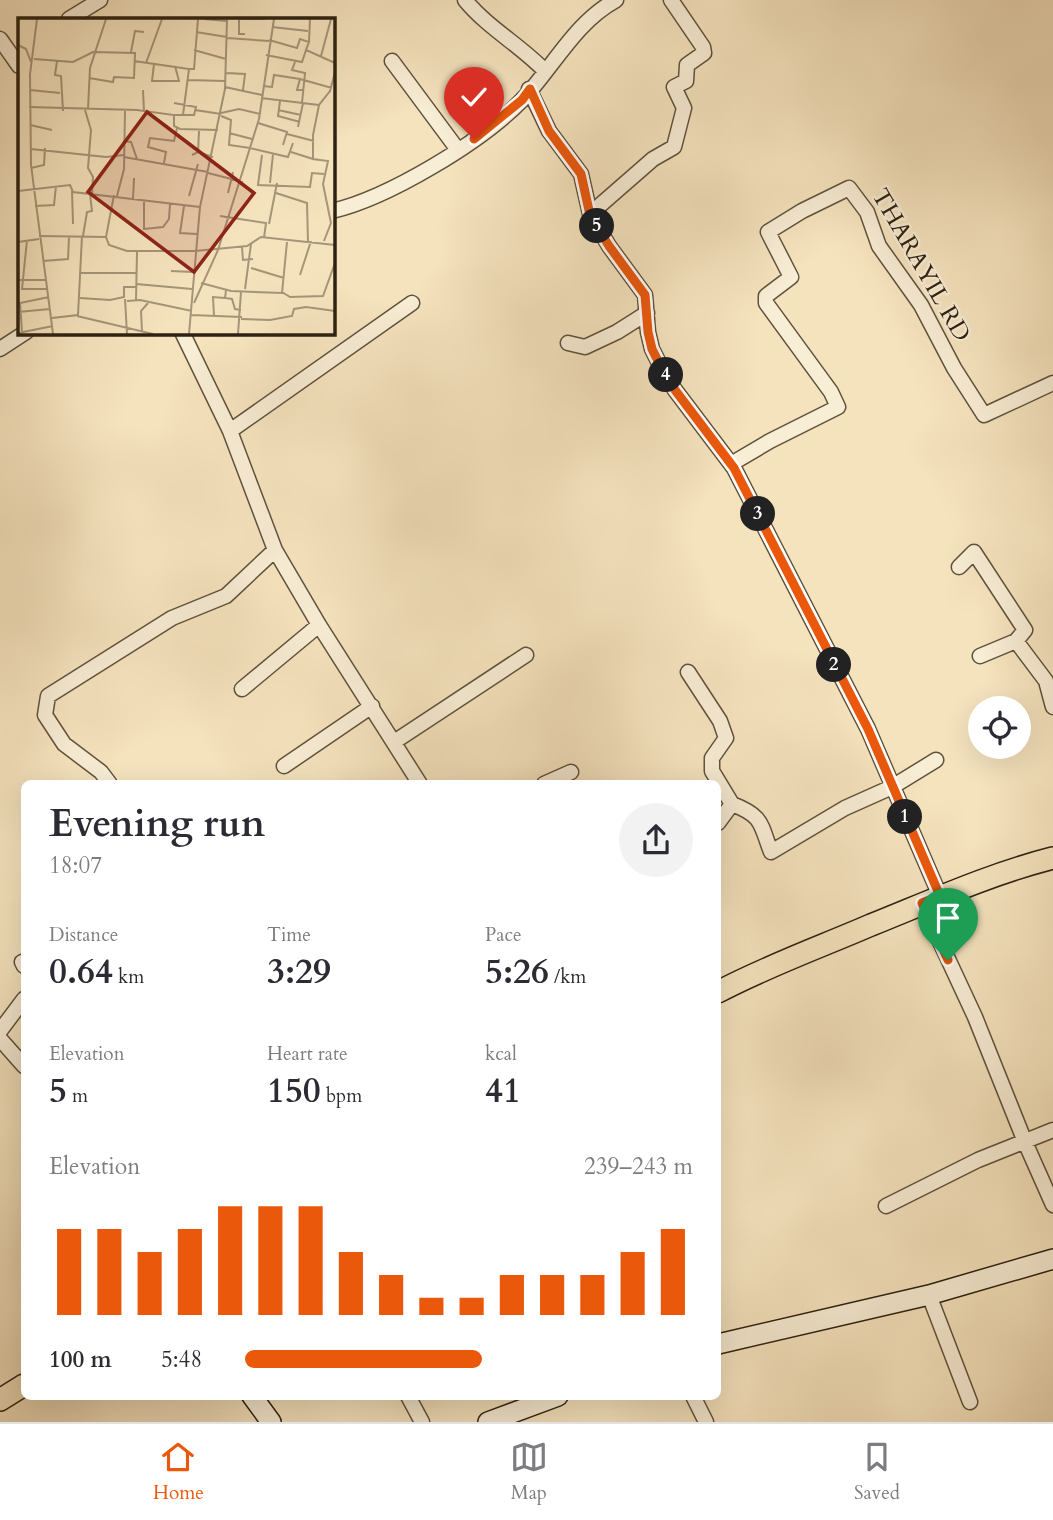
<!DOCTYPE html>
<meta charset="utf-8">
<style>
:root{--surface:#fff;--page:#f2f2f3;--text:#2b2b33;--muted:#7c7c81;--line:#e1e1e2;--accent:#ea580c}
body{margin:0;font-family:Cardo,serif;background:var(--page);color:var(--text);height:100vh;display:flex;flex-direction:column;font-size:26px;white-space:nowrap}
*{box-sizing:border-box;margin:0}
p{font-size:23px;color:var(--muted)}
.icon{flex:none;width:38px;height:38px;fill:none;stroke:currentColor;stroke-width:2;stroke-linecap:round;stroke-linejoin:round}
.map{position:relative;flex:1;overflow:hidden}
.sheet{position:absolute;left:21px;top:780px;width:700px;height:620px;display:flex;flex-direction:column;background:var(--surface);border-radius:10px;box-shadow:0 7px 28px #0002}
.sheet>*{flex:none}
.fabs{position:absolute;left:968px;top:696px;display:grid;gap:14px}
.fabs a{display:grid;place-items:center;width:63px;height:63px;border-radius:50%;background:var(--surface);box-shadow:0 7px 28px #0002;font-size:35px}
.pin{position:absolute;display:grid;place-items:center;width:60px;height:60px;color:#fff;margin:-72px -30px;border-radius:50% 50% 50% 0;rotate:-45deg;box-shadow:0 0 7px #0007}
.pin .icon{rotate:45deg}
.km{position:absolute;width:35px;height:35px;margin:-18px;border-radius:50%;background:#222;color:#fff;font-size:19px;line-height:35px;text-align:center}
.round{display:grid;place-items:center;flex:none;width:74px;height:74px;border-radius:37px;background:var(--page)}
.head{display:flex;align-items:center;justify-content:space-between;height:119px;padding:0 28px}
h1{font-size:38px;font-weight:600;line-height:52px}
.metrics{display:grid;grid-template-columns:repeat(3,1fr);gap:10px;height:119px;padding:7px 28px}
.metrics div{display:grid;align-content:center}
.metrics b{font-size:35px;font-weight:600}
.metrics small{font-size:19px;font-weight:400}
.metrics p{font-size:19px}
.chart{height:196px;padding:14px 28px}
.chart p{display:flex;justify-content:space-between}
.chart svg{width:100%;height:126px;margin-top:7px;stroke:var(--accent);stroke-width:6}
ul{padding:0 28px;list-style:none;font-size:23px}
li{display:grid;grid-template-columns:112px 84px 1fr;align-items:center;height:52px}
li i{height:18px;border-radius:9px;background:var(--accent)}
.menu{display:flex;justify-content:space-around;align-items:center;height:98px;border-top:2px solid var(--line);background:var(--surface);font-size:19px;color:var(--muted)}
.menu a{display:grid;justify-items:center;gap:4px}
.menu .current{color:var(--accent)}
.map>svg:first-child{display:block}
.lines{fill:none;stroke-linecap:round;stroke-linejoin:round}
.minor-casing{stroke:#5f523c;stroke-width:17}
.secondary-casing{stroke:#2d2111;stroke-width:22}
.primary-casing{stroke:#2d2111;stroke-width:24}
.minor{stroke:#f8edd5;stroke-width:14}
.secondary{stroke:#f8edd5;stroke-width:19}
.primary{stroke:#f5e3be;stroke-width:21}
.route-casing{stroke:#fff;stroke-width:14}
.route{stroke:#ea580c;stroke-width:9}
.labels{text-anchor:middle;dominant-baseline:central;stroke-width:5;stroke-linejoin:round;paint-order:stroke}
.street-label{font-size:24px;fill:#2d2111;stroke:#f8edd5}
.inset-road{fill:none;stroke:#a59579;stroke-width:2}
.view{fill:#8f2418;fill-opacity:0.15;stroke:#8f2418;stroke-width:3.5}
.inset-edge{fill:none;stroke:#2d2111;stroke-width:3.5}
</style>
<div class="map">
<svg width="1053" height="1422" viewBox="0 0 1053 1422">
<rect width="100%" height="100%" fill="#f5e3be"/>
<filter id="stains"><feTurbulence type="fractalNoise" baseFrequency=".00286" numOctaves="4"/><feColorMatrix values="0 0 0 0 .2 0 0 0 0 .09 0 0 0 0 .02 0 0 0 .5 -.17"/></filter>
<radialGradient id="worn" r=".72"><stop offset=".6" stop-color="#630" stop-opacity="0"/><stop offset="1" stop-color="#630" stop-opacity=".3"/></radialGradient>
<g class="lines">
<defs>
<path id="minor" d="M 465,0 C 488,28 520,45 545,71
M 69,19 L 100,0
M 0,39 L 19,66
M 392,61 L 458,150
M 529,89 L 549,131 L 581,174 L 590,214 L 609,246 L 645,295 L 648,332 L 652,349 L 661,367 L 675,390 L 734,468 L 868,729 L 940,896
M 332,211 C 388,198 481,142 521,101 C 553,68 574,23 616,0
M 590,214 L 653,159 L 674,147 L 684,108 L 674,87 L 686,81 L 687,65 L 704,53 L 703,47 L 671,0
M 182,332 L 230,431 L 275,550 L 319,625 L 420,784
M 568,343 L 585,347 L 617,332 L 647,313
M 0,349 L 26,332
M 230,431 L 412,303
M 731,464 L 770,441 L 838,407 L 831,392 L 766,303 L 766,296 L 791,277 L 768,232 L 802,211 L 849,188 L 867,212 L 879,246 L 921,305 L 954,368 L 984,415 L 1053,383
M 959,567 L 974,552 L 1025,630 L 1016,641
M 980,656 L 1016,641 L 1046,681 L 1053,707
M 688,672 L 720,721 L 726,738 L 712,758 L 712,771 L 732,804
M 242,689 L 319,625
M 394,742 L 526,655
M 284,766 L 372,706
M 110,784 L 101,772 L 64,744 L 45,715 L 48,696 L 172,618 L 226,596 L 275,550
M 544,784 L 571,772
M 718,823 L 732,804 C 763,816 760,823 771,852 L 845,808 L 892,787 L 936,760
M 922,903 L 975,1017 L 1025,1142 L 1053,1205
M 22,962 L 24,966
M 0,1031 L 24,999
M 0,1039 L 24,1066
M 886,1206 L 978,1160 L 1053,1130
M 929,1295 L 970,1402
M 408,1396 L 422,1422
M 693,1396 L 706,1422"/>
<path id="secondary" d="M 718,1344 L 929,1295 L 1053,1259
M 252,1396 L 271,1422
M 488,1422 L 558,1396"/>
<path id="primary" d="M 718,992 C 767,966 820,947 871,925 C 931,901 990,874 1053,858
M 0,1400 L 24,1385"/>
</defs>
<!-- minor casing -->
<use href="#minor" class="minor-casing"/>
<!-- secondary casing -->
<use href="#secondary" class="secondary-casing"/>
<!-- primary casing -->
<use href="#primary" class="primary-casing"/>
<!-- minor -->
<use href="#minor" class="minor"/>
<!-- secondary -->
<use href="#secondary" class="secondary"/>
<!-- primary -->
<use href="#primary" class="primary"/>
</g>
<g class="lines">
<defs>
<path id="route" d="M 474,139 L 522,100 L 530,89 L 549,131 L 581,174 L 590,215 L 609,246 L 645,295 L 648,332 L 652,349 L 661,367 L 675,390 L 734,468 L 868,729 L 940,896 L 922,903 L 948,960"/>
</defs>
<!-- route casing -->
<use href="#route" class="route-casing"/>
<!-- route -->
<use href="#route" class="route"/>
</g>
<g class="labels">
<!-- street labels -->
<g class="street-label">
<text transform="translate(921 265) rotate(60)">THARAYIL RD</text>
</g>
</g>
<!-- overview -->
<g transform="translate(18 18)">
<rect width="317" height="317" fill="#f5e3be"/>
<path class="inset-road" d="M 19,1 L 12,56 L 13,147 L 35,316M 186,1 L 209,3M 220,1 L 247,1M 221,1 L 221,16 L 227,16M 254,9 L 290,13M 178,14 L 209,19M 209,20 L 251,23M 251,22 L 279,30 L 282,21 L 291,24 L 288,32 L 317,45M 291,24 L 292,1M 0,27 L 8,31 L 13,44M 176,32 L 208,41M 113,34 L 117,13 L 126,14M 248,37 L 284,44 L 288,32M 303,38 L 313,1M 16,41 L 55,44 L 75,34 L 117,35 L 116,60 L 96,59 L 95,64 L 71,60M 39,43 L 37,57 L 43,58 L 45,93M 116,43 L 171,51M 277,44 L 274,52 L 287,55 L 284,85M 128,45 L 144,1M 136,46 L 134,63 L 161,63 L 157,48M 208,55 L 227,56 L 225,72M 170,62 L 207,63M 245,68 L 254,69 L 256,57 L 282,61M 207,69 L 244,77M 12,72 L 42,75M 125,72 L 126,94M 285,72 L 279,72 L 282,61 L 314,70M 243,80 L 301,87M 262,83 L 260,98 L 282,104M 156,85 L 178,89 L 176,97 L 165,97M 11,89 L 119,92 L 156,97 L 156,108 L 162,111 L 200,112M 70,91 L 72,50 L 88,1M 67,92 L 73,112 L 70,150 L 75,159 L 74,176M 177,92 L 203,96M 260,92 L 283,97M 203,95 L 221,91 L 242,96M 156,97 L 165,97 L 171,51 L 176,51 L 180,1M 203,98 L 213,102 L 211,127 L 232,130M 240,105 L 269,114 L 265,127M 12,107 L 34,112M 280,109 L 285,85M 211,115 L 234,121M 269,116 L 296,123M 105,123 L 113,124 L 119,141M 232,130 L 270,139 L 275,125M 13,131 L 88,139 L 106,137M 180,134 L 181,113M 273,134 L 295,141M 174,137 L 180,134 L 195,139M 244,137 L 240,167 L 292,169 L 294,155 L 306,156M 106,139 L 190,154M 146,145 L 148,134 L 130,129 L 132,120 L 156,123 L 159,110M 13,150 L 26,147 L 27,130M 190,155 L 225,164M 252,165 L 255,136M 0,173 L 52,167 L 55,174 L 182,189M 54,173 L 55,206M 210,175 L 215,154M 258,175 L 289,185 L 290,224M 99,178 L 106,151 L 107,92M 171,178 L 180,146M 115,181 L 116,160M 126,184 L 126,211 L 145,209 L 151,201 L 152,186M 17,188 L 36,187 L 38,168M 166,188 L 162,215 L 179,216M 202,198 L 248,205 L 246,220M 251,206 L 259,165M 21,218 L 88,219 L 91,227 L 109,233 L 177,233M 65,218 L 69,194 L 74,193 L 72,176M 88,219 L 96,177M 9,222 L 4,271 L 30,271M 306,223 L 313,205 L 305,166 L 310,143 L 295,141 L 295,117 L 301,87 L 312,73 L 317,54M 0,224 L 21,221M 224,229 L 225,242 L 235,241M 200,232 L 241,101 L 256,1M 177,233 L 229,228 L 243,219 L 317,227M 25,243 L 50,241 L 51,219M 233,250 L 266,260M 153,253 L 175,254M 62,255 L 119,255M 282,257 L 293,223M 0,262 L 28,262M 183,265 L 213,273 L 264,275 L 269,224M 118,266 L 174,271M 227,271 L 233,226M 208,272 L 207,280 L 214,281 L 217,291 L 223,292M 264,274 L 272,279 L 305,278 L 317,245M 62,280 L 92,282 L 106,279 L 106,269 L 118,269M 107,281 L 109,316M 118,282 L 119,234M 109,283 L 122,282 L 174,293M 176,285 L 200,232M 0,294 L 32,291M 173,297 L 224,299M 59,298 L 135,316M 196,298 L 195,279 L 207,280M 34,300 L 60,297 L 64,218M 223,301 L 252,302 L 274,298 L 276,291 L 288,289 L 317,293M 124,313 L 123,293 L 130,285M 4,314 L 2,285 L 31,279M 0,315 L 35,308M 171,316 L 182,189 L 207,71 L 209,1M 220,316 L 223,274"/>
<path class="view" d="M 129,94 L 236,175 L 176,254 L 70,174 Z"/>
<rect width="317" height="317" class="inset-edge"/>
</g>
<rect width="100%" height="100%" filter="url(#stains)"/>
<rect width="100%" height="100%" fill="url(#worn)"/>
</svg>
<div class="fabs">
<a><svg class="icon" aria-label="locate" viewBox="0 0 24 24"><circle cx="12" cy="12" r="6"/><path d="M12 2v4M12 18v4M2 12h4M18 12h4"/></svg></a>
</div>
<div class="pin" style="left:948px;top:960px;background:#1e9e55"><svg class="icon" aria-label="arrive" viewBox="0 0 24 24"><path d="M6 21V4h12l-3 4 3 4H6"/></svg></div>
<div class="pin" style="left:474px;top:139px;background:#d93025"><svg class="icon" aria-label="check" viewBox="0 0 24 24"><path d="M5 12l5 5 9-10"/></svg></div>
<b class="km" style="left:905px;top:817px">1</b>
<b class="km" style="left:834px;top:665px">2</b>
<b class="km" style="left:758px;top:514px">3</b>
<b class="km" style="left:666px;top:375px">4</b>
<b class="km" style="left:597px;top:226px">5</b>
<section class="sheet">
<div class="head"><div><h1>Evening run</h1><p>18:07</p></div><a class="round"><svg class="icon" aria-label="share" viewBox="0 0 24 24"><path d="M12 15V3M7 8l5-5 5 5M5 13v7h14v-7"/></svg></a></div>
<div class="metrics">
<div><p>Distance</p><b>0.64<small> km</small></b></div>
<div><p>Time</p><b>3:29</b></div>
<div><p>Pace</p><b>5:26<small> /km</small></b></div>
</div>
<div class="metrics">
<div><p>Elevation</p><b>5<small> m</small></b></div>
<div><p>Heart rate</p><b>150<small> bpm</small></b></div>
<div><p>kcal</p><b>41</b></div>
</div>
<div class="chart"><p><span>Elevation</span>239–243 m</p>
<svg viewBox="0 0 160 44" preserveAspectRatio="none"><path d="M5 44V14M15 44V14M25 44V22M35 44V14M45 44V6M55 44V6M65 44V6M75 44V22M85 44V30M95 44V38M105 44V38M115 44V30M125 44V30M135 44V30M145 44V22M155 44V14"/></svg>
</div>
<ul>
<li><b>100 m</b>5:48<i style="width:53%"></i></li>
</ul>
</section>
</div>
<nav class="menu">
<a class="current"><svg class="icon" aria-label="home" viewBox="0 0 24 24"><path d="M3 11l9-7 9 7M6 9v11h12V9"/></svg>Home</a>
<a><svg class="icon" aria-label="map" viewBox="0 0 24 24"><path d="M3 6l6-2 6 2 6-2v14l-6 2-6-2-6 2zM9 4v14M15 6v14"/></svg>Map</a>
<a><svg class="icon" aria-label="saved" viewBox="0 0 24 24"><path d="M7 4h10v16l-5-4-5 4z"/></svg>Saved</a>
</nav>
